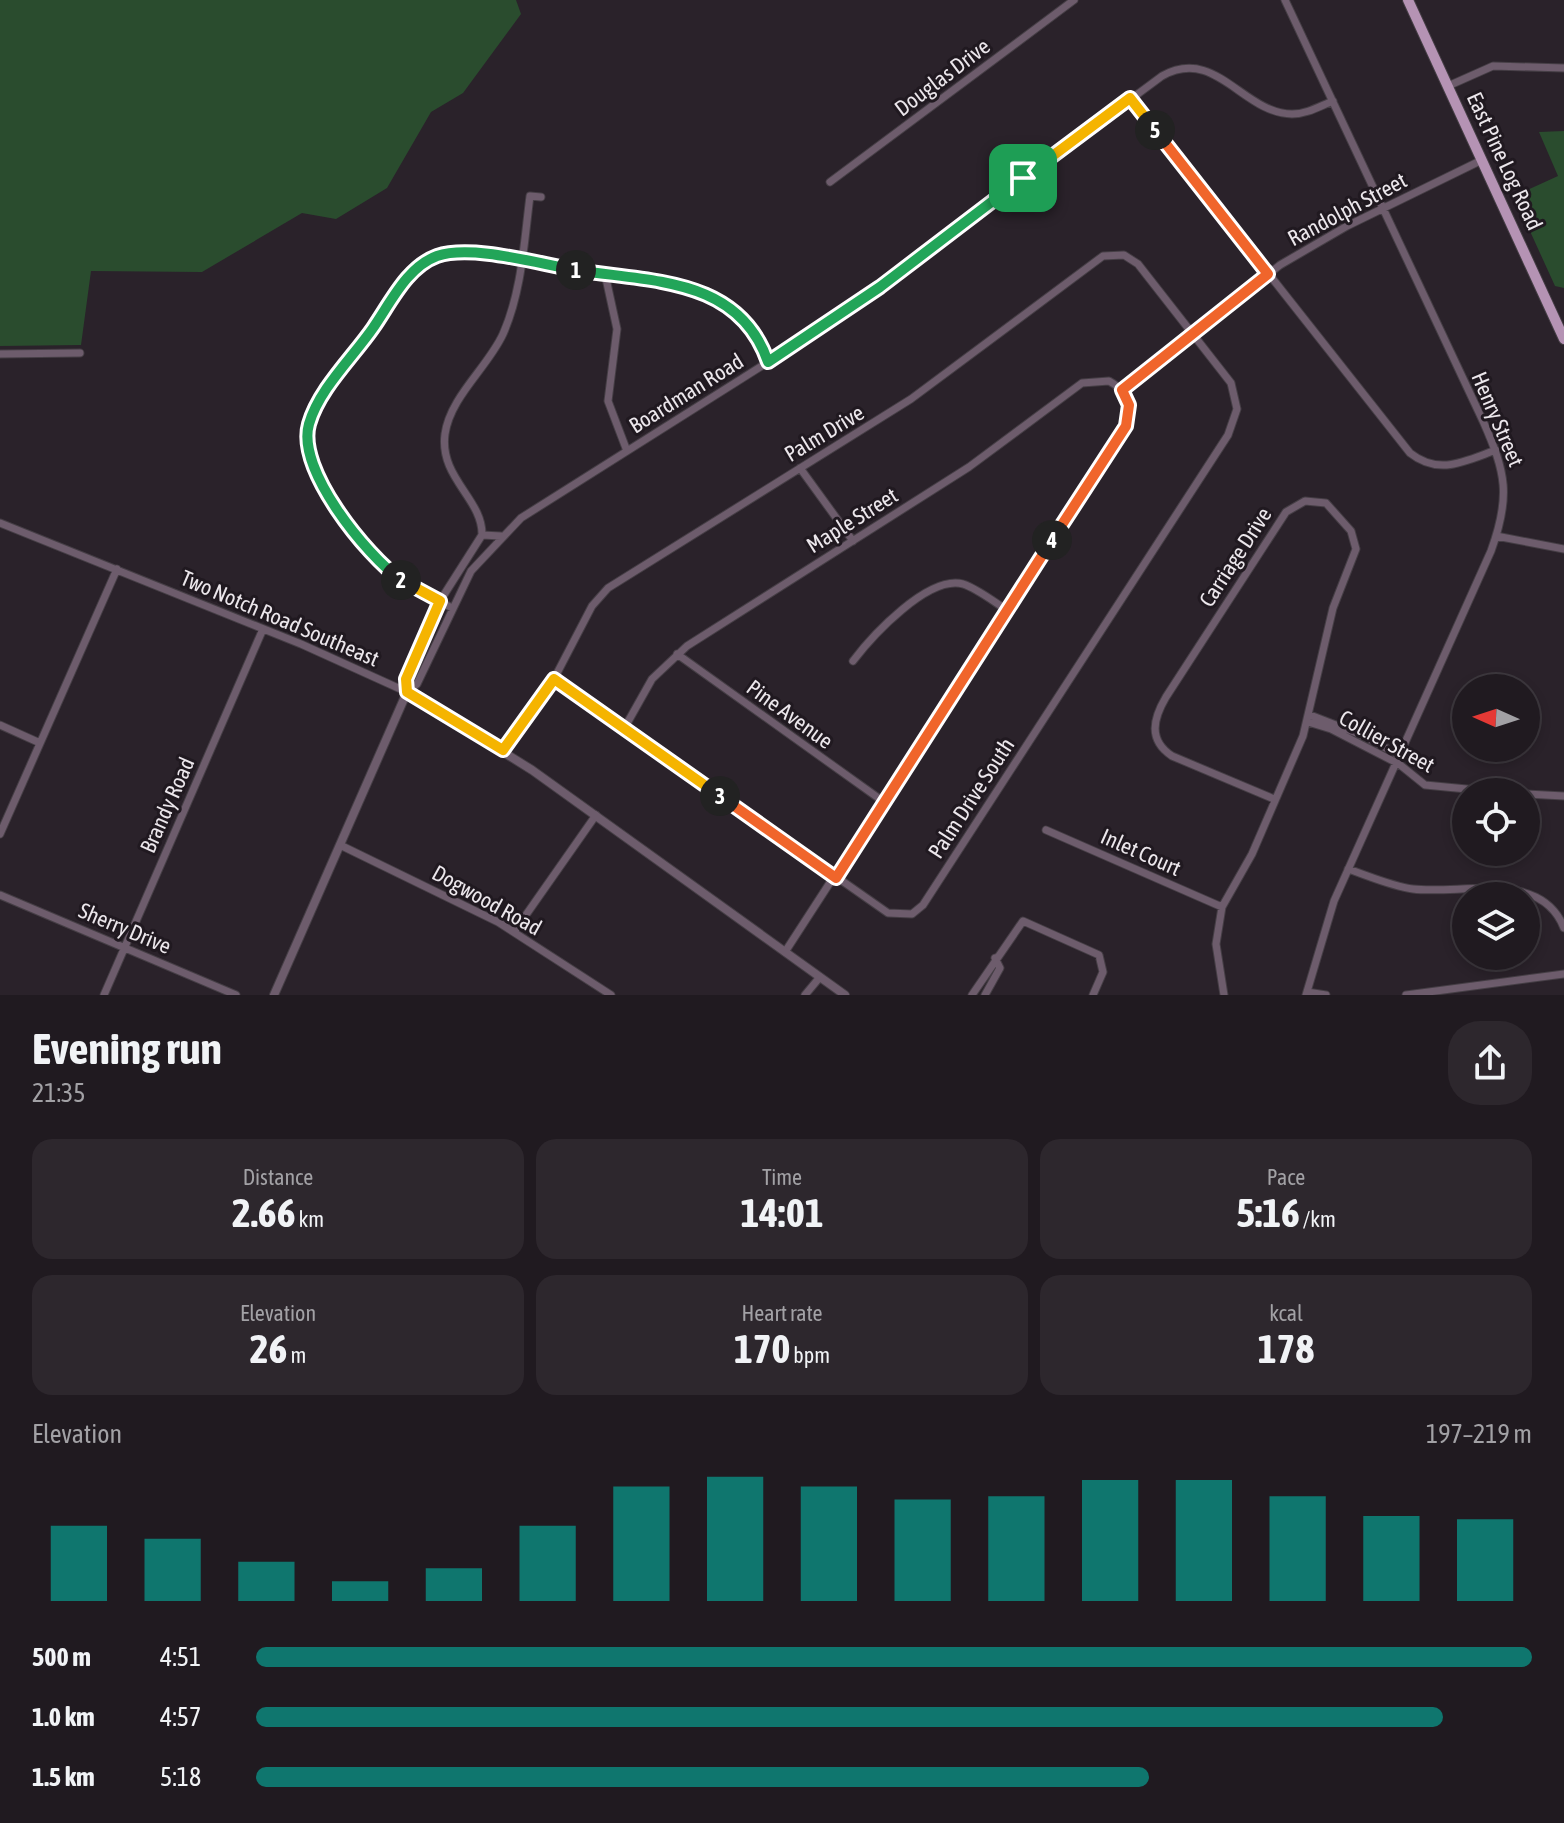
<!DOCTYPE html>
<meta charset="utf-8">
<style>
:root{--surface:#201a20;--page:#2d272d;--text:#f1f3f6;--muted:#a2a1a5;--line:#3d383e;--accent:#0f766e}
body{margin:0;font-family:"Asap Condensed",sans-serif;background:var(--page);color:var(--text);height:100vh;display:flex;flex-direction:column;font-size:30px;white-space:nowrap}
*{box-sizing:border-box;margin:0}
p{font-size:26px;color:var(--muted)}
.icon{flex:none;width:44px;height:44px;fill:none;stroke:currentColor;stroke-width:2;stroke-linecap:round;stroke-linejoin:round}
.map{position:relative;height:995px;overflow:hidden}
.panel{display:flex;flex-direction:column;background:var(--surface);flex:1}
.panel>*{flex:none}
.needle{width:52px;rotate:273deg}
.tools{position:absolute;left:1452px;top:674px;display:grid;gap:16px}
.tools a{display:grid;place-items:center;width:88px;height:88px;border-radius:50%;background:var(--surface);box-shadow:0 4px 12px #0003,0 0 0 2px var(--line);font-size:40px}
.pin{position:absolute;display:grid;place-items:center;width:68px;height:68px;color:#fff;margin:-34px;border-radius:16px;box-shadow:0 4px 12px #0006}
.km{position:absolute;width:40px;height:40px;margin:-20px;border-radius:50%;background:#222;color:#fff;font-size:22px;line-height:40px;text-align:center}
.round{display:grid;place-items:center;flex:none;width:84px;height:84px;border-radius:32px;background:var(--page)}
.overview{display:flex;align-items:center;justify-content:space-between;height:136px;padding:0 32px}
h1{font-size:44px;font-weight:700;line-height:60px}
.stats{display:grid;grid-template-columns:repeat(3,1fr);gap:12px;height:136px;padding:8px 32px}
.stats div{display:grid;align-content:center;border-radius:20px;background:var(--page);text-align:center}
.stats b{font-size:40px;font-weight:700}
.stats small{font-size:22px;font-weight:400}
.stats p{font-size:22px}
.chart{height:224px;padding:16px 32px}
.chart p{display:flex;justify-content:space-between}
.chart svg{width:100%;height:144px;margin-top:8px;stroke:var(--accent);stroke-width:6}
ul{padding:0 32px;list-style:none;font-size:26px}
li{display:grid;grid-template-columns:128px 96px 1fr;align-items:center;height:60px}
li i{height:20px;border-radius:10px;background:var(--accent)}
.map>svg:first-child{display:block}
.green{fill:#2a4c2e}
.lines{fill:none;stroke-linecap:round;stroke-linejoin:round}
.minor-casing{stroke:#453e45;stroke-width:9}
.tertiary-casing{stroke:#453e45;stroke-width:10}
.primary-casing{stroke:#453e45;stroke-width:12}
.minor{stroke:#6d5c6c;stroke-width:7}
.tertiary{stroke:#6d5c6c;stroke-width:8}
.primary{stroke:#b593b4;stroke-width:10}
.split-1-casing{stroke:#fff;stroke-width:16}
.split-2-casing{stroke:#fff;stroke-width:16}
.split-3-casing{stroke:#fff;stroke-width:16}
.split-4-casing{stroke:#fff;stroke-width:16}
.split-5-casing{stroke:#fff;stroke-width:16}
.split-6-casing{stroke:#fff;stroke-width:16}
.split-1{stroke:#22a559;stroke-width:10}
.split-2{stroke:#22a559;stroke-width:10}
.split-3{stroke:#f5b400;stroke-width:10}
.split-4{stroke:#f0652b;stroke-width:10}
.split-5{stroke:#f0652b;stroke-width:10}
.split-6{stroke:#f5b400;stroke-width:10}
.labels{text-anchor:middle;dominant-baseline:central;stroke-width:6;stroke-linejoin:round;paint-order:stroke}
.street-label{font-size:22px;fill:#ece7ec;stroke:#201920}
</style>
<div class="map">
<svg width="1564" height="995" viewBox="0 0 1564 995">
<rect width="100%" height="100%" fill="#2a222a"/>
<!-- green -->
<path class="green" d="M 0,0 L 516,0 L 521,14 L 463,93 L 431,112 L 387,188 L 336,219 L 302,213 L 202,272 L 91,271 L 81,345 L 0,346 Z
M 1564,131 L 1564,288 L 1555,286 L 1514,196 L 1558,176 L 1539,132 Z"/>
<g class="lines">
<defs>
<path id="minor" d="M 1285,0 L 1483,421 C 1506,473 1511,496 1491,551 L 1334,901 L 1306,995
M 1448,86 L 1493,66 L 1564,68
M 1130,98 L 1410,453 C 1439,476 1465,461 1496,450
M 830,182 L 1074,0
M 605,274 L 617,329 L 608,401 L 627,451
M 0,354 L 80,353
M 1122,390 L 1280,265 L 1347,226 L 1482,160
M 800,468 L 853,541
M 0,523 L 301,644 L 407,692
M 482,535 C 483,499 439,478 445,434 C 450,397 488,367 503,334 C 522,291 524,242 530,196 L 541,197
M 1496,536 L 1564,549
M 452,608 L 402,581 L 367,550 L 315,471 L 307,437 L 316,408 L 416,269 L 443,254 L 466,252 L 700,291 C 735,304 756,328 768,362
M 677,654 L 884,802
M 853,661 C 872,636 928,575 963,584 C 978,589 994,602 1007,610
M 407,692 L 417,684 L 471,571 L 521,518 L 825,326 L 1162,76 C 1216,46 1242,113 1292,114 C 1307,114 1320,106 1333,101
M 407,692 L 406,679 L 440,601 L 482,535 L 501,536
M 1310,715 L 1364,736 L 1400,756
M 1308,722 L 1331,729 L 1399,764 L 1425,785 L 1498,792
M 0,725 L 40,743
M 625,727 L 652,679 L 687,646 L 969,467 L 1082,383 L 1109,381 C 1127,391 1133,406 1126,426 L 785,952
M 503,750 L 554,679 L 592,606 L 608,588 L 911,399 L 1103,256 L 1124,255 L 1138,264 L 1231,383 L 1237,409 L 1228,435 L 923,905 L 912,914 L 888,913 L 554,679
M 1526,794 L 1564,796
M 1046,830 L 1222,907
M 0,834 L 117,569
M 340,845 L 498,922 L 611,995
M 1348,869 C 1369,876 1391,886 1413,889 C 1461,895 1541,869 1564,928
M 0,895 L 236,995
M 514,932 L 596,815
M 1307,992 L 1326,995
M 104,995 L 263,629
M 805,995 L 820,977
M 972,995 L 1023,921 L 1099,955 L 1103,972 L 1093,995
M 985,995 L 1000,968 L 995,958
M 1224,995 L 1216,944 L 1222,907 L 1252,854 L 1303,736 L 1333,608 L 1356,549 L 1351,531 L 1326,503 L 1305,501 L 1286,512 L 1166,697 C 1153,719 1148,740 1172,756 L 1274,799
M 1406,995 L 1564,974"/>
<path id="tertiary" d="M 274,995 L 407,692 L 532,770 L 845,995"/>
<path id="primary" d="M 1408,0 L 1564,339"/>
</defs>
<!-- minor casing -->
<use href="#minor" class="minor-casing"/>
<!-- tertiary casing -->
<use href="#tertiary" class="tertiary-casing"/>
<!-- primary casing -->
<use href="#primary" class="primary-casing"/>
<!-- minor -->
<use href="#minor" class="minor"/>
<!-- tertiary -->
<use href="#tertiary" class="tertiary"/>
<!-- primary -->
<use href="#primary" class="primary"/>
</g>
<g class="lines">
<defs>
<path id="split-1" d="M 576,270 C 651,282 739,277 768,362 L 880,287 L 1023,178"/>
<path id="split-2" d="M 401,580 C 366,555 296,469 309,424 C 319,389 353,357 373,328 C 391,302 407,267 437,256 C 472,244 539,264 576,270"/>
<path id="split-3" d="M 401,580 L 440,601 L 406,679 L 407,692 L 503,750 L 554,679 L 720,796"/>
<path id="split-4" d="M 720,796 L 836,878 L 1052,540"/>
<path id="split-5" d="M 1052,540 L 1126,426 L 1129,405 L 1122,390 L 1268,274 L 1155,130"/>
<path id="split-6" d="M 1023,178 L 1130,98 L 1155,130"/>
</defs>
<!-- split-1 casing -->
<use href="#split-1" class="split-1-casing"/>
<!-- split-2 casing -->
<use href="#split-2" class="split-2-casing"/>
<!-- split-3 casing -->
<use href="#split-3" class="split-3-casing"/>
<!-- split-4 casing -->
<use href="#split-4" class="split-4-casing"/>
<!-- split-5 casing -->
<use href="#split-5" class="split-5-casing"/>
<!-- split-6 casing -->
<use href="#split-6" class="split-6-casing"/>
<!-- split-1 -->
<use href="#split-1" class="split-1"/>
<!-- split-2 -->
<use href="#split-2" class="split-2"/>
<!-- split-3 -->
<use href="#split-3" class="split-3"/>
<!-- split-4 -->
<use href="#split-4" class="split-4"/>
<!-- split-5 -->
<use href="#split-5" class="split-5"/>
<!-- split-6 -->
<use href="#split-6" class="split-6"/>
</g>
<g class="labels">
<!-- street labels -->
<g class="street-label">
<text transform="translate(942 77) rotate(-37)">Douglas Drive</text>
<text transform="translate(1505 161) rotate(65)">East Pine Log Road</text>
<text transform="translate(1347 209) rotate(-28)">Randolph Street</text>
<text transform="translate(686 393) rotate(-32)">Boardman Road</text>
<text transform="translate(1498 419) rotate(67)">Henry Street</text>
<text transform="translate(824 433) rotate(-31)">Palm Drive</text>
<text transform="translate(852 520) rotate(-32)">Maple Street</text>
<text transform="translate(1235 557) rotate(-57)">Carriage Drive</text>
<text transform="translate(280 618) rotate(23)">Two Notch Road Southeast</text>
<text transform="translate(790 714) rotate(36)">Pine Avenue</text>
<text transform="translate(1387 741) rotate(29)">Collier Street</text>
<text transform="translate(971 798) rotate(-57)">Palm Drive South</text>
<text transform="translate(167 805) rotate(-66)">Brandy Road</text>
<text transform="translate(1141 852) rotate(24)">Inlet Court</text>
<text transform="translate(487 900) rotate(29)">Dogwood Road</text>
<text transform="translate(125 928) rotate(23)">Sherry Drive</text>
</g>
</g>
</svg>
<div class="tools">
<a><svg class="needle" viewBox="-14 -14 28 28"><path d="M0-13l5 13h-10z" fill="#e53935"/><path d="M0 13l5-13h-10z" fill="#a2a1a5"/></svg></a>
<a><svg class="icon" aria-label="locate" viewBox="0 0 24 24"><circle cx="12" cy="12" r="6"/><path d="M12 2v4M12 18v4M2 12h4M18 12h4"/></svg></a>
<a><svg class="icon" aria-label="layers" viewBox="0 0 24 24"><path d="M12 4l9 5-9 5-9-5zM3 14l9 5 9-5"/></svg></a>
</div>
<div class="pin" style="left:1023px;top:178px;background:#1e9e55"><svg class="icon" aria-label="arrive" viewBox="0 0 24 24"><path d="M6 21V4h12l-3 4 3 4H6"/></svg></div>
<b class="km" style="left:576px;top:270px">1</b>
<b class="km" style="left:401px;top:580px">2</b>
<b class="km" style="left:720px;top:796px">3</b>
<b class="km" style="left:1052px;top:540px">4</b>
<b class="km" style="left:1155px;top:130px">5</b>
</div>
<section class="panel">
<div class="overview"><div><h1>Evening run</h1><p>21:35</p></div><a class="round"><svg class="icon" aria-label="share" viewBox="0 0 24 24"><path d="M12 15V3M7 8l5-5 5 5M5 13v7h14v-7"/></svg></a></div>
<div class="stats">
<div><p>Distance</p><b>2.66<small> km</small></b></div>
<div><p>Time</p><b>14:01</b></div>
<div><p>Pace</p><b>5:16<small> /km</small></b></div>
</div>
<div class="stats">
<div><p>Elevation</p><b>26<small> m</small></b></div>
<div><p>Heart rate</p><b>170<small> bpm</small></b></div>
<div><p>kcal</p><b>178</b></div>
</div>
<div class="chart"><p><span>Elevation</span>197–219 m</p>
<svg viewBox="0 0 160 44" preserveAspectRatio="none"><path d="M5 44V21M15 44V25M25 44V32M35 44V38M45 44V34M55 44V21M65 44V9M75 44V6M85 44V9M95 44V13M105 44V12M115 44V7M125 44V7M135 44V12M145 44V18M155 44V19"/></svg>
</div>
<ul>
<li><b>500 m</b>4:51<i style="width:100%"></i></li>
<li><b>1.0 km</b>4:57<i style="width:93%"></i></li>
<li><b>1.5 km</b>5:18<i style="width:70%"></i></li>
</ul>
</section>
